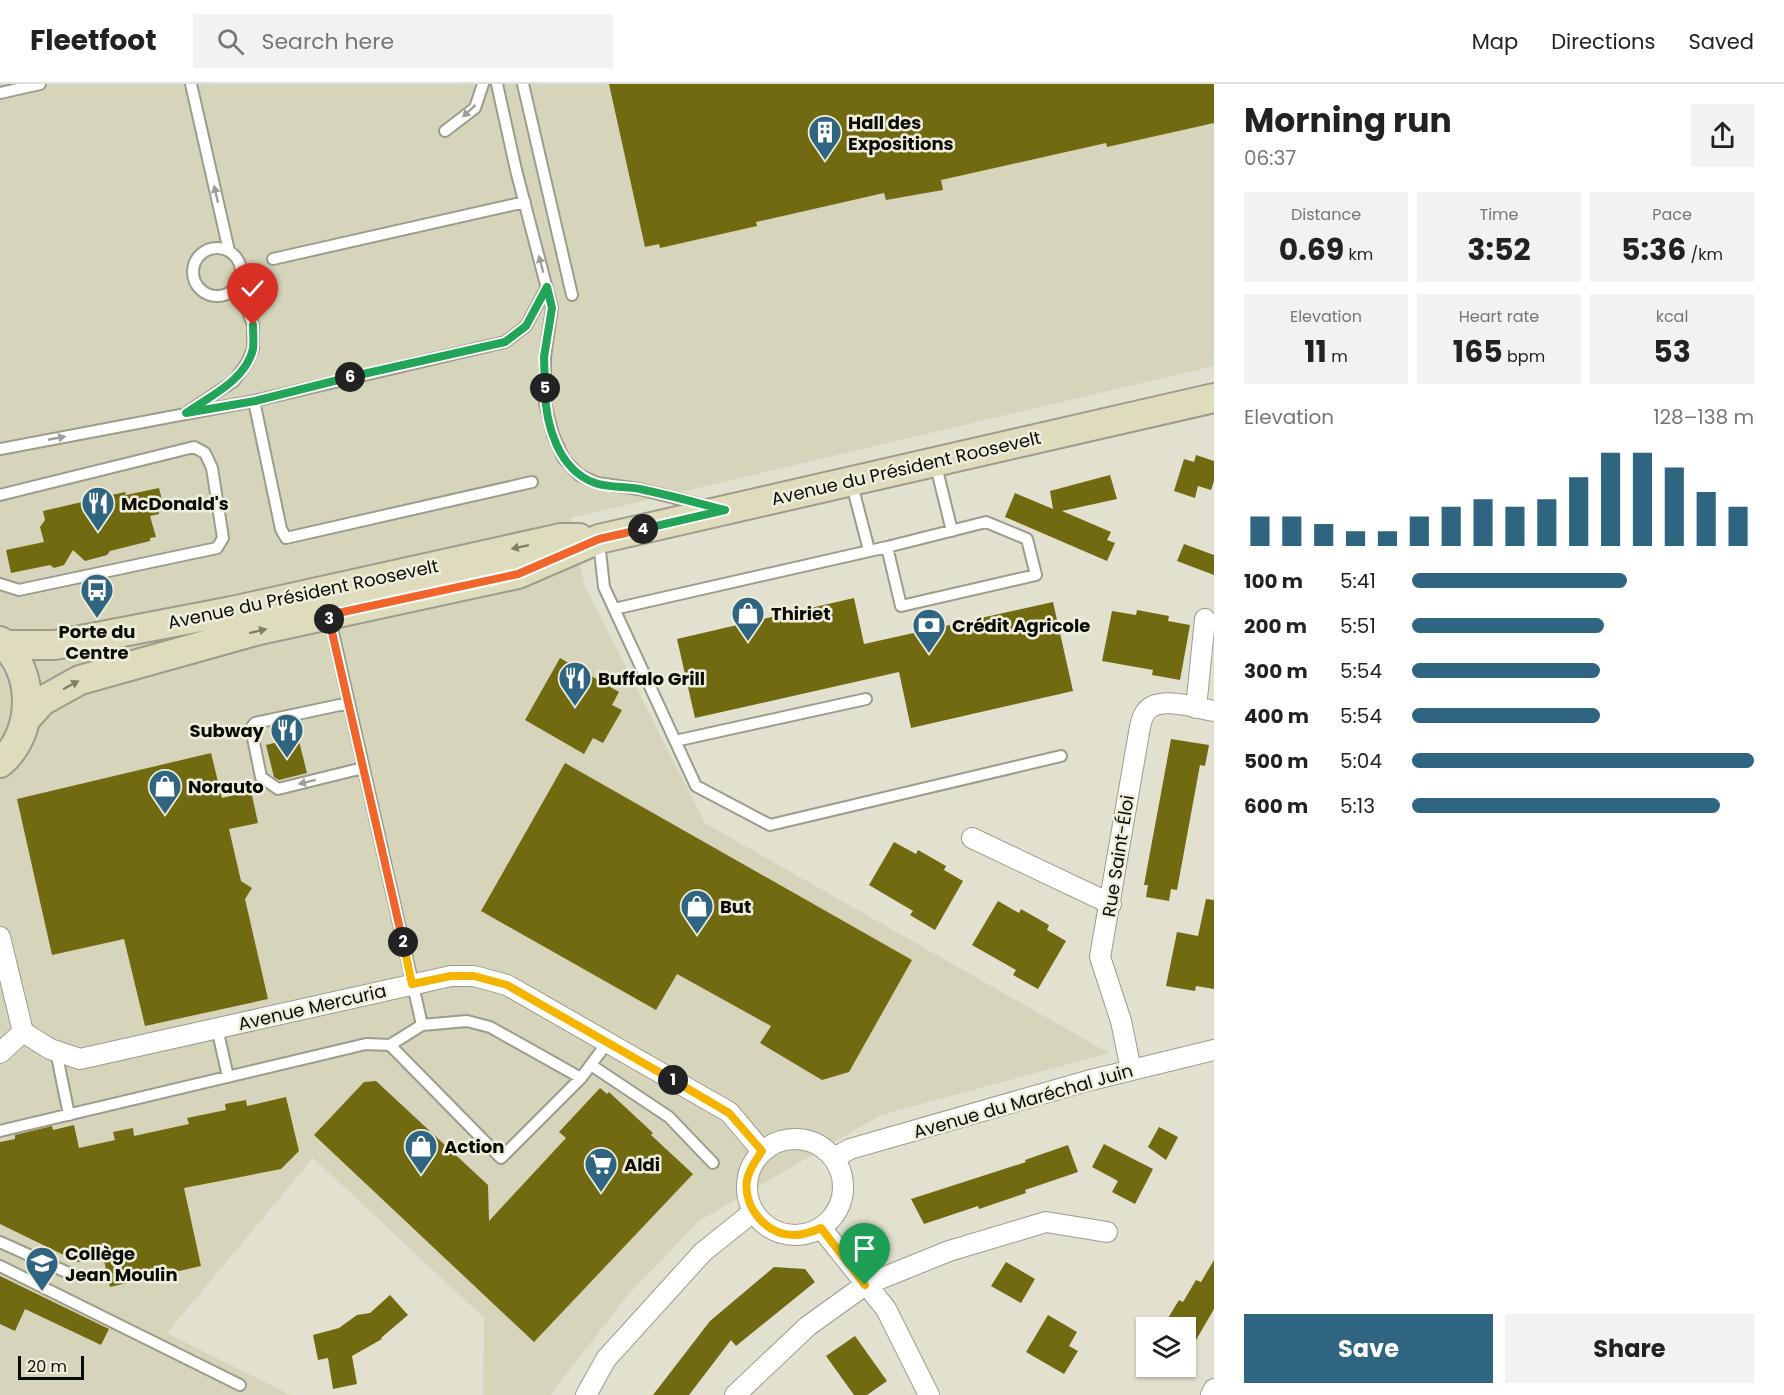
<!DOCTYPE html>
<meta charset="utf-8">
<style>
:root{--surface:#fff;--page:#f2f2f2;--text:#222;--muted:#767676;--line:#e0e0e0;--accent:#2f6581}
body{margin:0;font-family:Poppins,sans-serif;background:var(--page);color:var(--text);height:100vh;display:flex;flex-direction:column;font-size:22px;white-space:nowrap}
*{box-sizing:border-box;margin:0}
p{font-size:20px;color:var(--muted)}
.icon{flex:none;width:33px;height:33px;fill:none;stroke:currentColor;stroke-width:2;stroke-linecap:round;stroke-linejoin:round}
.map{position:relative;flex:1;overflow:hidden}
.drawer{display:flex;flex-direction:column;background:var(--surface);width:570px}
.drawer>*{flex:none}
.fabs{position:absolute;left:1136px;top:1233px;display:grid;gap:12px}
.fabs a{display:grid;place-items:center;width:60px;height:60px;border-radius:0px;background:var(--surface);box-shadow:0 2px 4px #0004;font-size:30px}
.scale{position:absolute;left:18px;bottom:15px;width:66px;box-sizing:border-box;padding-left:6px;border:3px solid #0c0c07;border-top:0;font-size:16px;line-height:21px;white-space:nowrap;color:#0c0c07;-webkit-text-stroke:4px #efeedd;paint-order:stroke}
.pin{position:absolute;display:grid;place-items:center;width:51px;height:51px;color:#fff;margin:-62px -26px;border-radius:50% 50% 50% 0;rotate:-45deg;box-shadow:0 0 6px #0007}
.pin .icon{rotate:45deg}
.km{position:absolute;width:30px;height:30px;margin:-15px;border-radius:50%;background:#222;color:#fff;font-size:16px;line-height:30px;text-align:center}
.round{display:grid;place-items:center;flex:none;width:63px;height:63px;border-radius:0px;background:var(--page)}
.overview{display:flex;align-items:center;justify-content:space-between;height:102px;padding:0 30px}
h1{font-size:33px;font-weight:700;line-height:45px}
.metrics{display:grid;grid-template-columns:repeat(3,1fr);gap:9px;height:102px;padding:6px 30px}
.metrics div{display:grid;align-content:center;border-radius:0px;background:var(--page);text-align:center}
.metrics b{font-size:30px;font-weight:700}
.metrics small{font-size:16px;font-weight:400}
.metrics p{font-size:16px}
.chart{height:168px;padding:12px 30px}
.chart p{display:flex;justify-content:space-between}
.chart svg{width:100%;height:108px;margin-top:6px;stroke:var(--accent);stroke-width:6}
.action{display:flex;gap:12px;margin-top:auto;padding:12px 30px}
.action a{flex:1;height:69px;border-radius:0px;background:var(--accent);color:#fff;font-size:24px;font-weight:700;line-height:69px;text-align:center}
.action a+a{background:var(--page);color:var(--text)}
ul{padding:0 30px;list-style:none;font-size:20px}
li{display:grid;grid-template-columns:96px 72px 1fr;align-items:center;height:45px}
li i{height:15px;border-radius:8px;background:var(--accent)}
header{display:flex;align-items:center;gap:36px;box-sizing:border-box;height:84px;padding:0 30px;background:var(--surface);border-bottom:2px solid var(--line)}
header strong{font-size:28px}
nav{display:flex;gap:33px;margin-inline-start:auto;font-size:21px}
.search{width:420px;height:54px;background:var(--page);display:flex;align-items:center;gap:15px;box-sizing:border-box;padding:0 21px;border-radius:0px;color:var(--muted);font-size:22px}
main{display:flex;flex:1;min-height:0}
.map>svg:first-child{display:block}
.built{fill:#d6d5bc}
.building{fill:#716a11}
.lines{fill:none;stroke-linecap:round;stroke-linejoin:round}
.service-casing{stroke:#9d9c8c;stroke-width:14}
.minor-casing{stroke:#9d9c8c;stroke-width:22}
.secondary-casing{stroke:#9d9c8c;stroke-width:32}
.service{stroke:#fff;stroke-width:10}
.minor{stroke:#fff;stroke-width:20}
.secondary{stroke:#dfdcbd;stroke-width:28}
.oneway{fill:#9e9e9c}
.oneway2{fill:#807e6b}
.split-1-casing{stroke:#fff;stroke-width:12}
.split-2-casing{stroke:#fff;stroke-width:12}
.split-3-casing{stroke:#fff;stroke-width:12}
.split-4-casing{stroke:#fff;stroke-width:12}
.split-5-casing{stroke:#fff;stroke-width:12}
.split-6-casing{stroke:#fff;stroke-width:12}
.split-7-casing{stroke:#fff;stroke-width:12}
.split-1{stroke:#f5b400;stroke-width:8}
.split-2{stroke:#f5b400;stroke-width:8}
.split-3{stroke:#f0652b;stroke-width:8}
.split-4{stroke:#f0652b;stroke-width:8}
.split-5{stroke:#22a559;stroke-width:8}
.split-6{stroke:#22a559;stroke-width:8}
.split-7{stroke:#22a559;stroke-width:8}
.labels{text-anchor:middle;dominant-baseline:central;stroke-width:5;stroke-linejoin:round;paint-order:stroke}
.poi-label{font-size:18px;font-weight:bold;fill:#0c0c07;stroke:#efeedd;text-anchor:start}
.street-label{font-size:18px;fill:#0c0c07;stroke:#efeedd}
</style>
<header>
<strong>Fleetfoot</strong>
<div class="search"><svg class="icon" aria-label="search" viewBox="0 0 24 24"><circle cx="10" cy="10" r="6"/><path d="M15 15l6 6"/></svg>Search here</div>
<nav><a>Map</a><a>Directions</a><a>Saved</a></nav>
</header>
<main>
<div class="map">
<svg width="1214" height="1311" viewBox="0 0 1214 1311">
<rect width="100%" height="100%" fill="#e2e1d0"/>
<!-- built -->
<path class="built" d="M 0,0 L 1214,0 L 1214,282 L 571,434 L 584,500 L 705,739 L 1109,969 L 881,1031 L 699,1137 L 628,1211 L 556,1303 L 551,1311 L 483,1311 L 484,1234 L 313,1074 L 167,1249 L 291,1311 L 0,1311 Z"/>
<!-- building -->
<path class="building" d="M 609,0 L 1214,0 L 1214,39 L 1107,63 L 1106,59 L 941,96 L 943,106 L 886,116 L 884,109 L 756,138 L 757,142 L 660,164 L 659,160 L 645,163 Z
M 1196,371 L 1214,377 L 1214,397 L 1211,406 L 1198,402 L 1195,414 L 1174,407 L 1184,375 L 1194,378 Z
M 1110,391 L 1117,415 L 1062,427 L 1111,448 L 1107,456 L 1115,459 L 1107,477 L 1005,433 L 1015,409 L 1053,425 L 1050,407 Z
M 159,404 L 162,416 L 158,423 L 159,430 L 150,432 L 156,453 L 150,454 L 150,457 L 110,467 L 107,471 L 85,477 L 73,466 L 64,481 L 54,484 L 50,481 L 11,489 L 6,466 L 44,458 L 40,443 L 45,436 L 43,427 L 125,408 L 126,411 Z
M 1184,460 L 1214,471 L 1214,491 L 1177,477 Z
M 854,514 L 864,560 L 1053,518 L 1073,607 L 911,644 L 899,588 L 695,634 L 677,555 Z
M 1137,526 L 1169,532 L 1168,537 L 1190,541 L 1180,596 L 1152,591 L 1153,586 L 1102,577 L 1112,527 L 1136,531 Z
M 560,574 L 619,608 L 612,621 L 622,626 L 603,659 L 593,654 L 584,670 L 525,636 Z
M 298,653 L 307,689 L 279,696 L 274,693 L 266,661 Z
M 1171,655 L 1209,661 L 1205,682 L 1200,681 L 1177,806 L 1171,805 L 1169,817 L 1146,813 L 1148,801 L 1144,801 Z
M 211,669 L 222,714 L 251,707 L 258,739 L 229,745 L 241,797 L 252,804 L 245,815 L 268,915 L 145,942 L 124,855 L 52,871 L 17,715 Z
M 565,679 L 912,876 L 849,988 L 822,996 L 760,959 L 771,942 L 677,890 L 656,926 L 481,827 Z
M 894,758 L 916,770 L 918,766 L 946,782 L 944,786 L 963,797 L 935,846 L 910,831 L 913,827 L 869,801 Z
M 1206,815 L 1214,816 L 1214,905 L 1196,902 L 1195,907 L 1166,902 L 1177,848 L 1198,852 Z
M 998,817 L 1019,829 L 1021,825 L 1049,841 L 1047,846 L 1066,857 L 1038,905 L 1013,891 L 1016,886 L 972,861 Z
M 376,997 L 488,1101 L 489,1137 L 566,1054 L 559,1048 L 600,1004 L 607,1010 L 609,1008 L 653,1049 L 651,1051 L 693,1090 L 534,1258 L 314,1051 L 364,998 Z
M 286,1013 L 299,1067 L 281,1085 L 184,1104 L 201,1182 L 110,1203 L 103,1172 L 78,1178 L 0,1140 L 0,1058 L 15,1055 L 15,1051 L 52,1042 L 53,1046 L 74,1041 L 79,1064 L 115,1056 L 113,1048 L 133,1044 L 134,1052 L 189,1040 L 187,1034 L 226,1026 L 225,1020 L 246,1016 L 247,1022 Z
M 1159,1043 L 1178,1053 L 1166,1076 L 1148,1063 Z
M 1104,1060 L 1153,1085 L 1135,1120 L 1112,1108 L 1118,1097 L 1092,1083 Z
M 1068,1061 L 1078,1088 L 1025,1106 L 1026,1109 L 979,1125 L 978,1122 L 924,1140 L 911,1115 L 1026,1078 L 1025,1076 Z
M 1214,1176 L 1214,1225 L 1185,1275 L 1185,1244 L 1162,1244 L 1179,1216 L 1183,1218 L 1196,1196 L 1201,1198 Z
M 1006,1178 L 1035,1195 L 1021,1219 L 991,1202 Z
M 774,1183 L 805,1185 L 815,1198 L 736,1262 L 731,1256 L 689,1311 L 653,1311 L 710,1237 Z
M 0,1192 L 109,1245 L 101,1261 L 25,1225 L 15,1247 L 0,1240 Z
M 390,1211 L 408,1231 L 381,1254 L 382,1255 L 352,1272 L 357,1300 L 333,1305 L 328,1274 L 318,1276 L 313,1251 L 339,1244 L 357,1231 L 370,1229 Z
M 1048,1231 L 1077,1248 L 1069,1262 L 1078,1267 L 1064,1290 L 1026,1268 Z
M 855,1252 L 887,1297 L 867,1311 L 854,1311 L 826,1272 Z"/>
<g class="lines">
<defs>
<path id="service" d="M 191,0 L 229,167
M 497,0 L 516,86 L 552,224 L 545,273 L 545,319 L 553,351 L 564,375 L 579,391 L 597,399 L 639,405 L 707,422
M 523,0 L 572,211
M 0,9 L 40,0
M 445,47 L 475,24 L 483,0
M193 188a24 24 0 1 1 48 0a24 24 0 1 1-48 0Z
M 273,175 L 525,118
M 254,317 L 281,445 L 286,454 L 532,398
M 189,327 L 234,297 L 247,279 L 253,265 L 253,241 L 238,200
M 0,365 L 254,317 L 505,258 L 526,242 L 547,203
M 935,378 L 952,447
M 851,397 L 869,466
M 0,411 L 194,363 L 205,369 L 212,384 L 223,454 L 217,464 L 19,506 L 0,500
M 986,438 L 1027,455 L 1036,491 L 901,522 L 887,463 Z
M 599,458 L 604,503 L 696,702 L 770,741 L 1061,672
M 614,525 L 887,463
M 329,531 L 422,941 L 467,937 L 490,943 L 581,994 L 607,959
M 349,619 L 255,639 L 251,644 L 261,693 L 278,705 L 363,684
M 675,657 L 866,615
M 422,941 L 390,961 L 501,1074 L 581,994
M 217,944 L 228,993
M 56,967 L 69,1031
M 591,981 L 669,1033 L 713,1079
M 0,1047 L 366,960 L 390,961
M 0,1158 L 73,1191
M 0,1182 L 240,1301"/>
<path id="minor" d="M 1196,624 L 1205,535
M 972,754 L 1111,820
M 0,853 L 23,948 L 50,965 L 80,975 L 451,892 L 474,892 L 507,901 L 729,1028 L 762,1067
M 0,969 L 23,948
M 1131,986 L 1121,937 L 1100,873 L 1140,643 C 1141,639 1142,633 1145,629 C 1157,610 1196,624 1214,627
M747 1103a48 48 0 1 1 96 0a48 48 0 1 1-96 0Z
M 834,1074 L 850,1065 L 1087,997 L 1214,966
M 821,1144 L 886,1225 L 929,1311
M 586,1311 L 606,1275 L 703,1168 L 753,1128
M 735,1311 L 808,1242 L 865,1201 L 949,1167 L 1046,1138 L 1107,1148
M 1211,1311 L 1214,1305"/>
<path id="secondary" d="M 0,557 C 36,586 36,649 0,679
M 6,561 L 55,561 L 232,527 L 561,454 L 579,454
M 25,636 L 42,617 L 80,596 L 259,546 L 518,490 L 599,455 L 1214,314"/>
</defs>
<!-- service casing -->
<use href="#service" class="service-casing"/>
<!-- minor casing -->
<use href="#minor" class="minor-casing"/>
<!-- secondary casing -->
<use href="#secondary" class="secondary-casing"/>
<!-- service -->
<use href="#service" class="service"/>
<!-- minor -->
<use href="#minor" class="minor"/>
<!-- secondary -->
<use href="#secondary" class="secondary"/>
</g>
<!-- one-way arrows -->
<defs><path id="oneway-solid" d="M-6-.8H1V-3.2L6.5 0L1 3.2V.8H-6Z" transform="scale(1.5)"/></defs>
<g class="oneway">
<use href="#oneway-solid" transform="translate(469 27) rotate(137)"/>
<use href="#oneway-solid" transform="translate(216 110) rotate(-103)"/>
<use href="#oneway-solid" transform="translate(541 180) rotate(-105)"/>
<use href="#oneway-solid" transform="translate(57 354) rotate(-11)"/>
<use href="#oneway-solid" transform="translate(307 698) rotate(166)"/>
</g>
<g class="oneway2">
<use href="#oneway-solid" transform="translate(520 463) rotate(168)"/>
<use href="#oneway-solid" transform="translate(258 547) rotate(-14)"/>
<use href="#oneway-solid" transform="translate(71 601) rotate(-28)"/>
</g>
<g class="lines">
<defs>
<path id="split-1" d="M 673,996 L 729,1029 L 762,1067 C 756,1076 749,1085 747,1096 C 743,1123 766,1151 794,1151 C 804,1151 812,1148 821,1144 L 865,1201"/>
<path id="split-2" d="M 403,858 L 412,900 L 451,892 L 474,892 L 507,901 L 673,996"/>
<path id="split-3" d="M 329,535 L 403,858"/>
<path id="split-4" d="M 329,535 L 329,531 L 518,490 L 599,455 L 643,445"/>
<path id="split-5" d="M 545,304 C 545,339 558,386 595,399 C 609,404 626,402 640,405 C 669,411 697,419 725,426 L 643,445"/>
<path id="split-6" d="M 350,293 L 505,258 L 526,242 L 547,203 L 552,224 L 544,273 L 545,304"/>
<path id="split-7" d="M 253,241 C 253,248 254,257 253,265 C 246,296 210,312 186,329 L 255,317 L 350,293"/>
</defs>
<!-- split-1 casing -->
<use href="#split-1" class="split-1-casing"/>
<!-- split-2 casing -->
<use href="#split-2" class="split-2-casing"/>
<!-- split-3 casing -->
<use href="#split-3" class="split-3-casing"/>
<!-- split-4 casing -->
<use href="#split-4" class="split-4-casing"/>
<!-- split-5 casing -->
<use href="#split-5" class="split-5-casing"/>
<!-- split-6 casing -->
<use href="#split-6" class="split-6-casing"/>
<!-- split-7 casing -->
<use href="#split-7" class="split-7-casing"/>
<!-- split-1 -->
<use href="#split-1" class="split-1"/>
<!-- split-2 -->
<use href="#split-2" class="split-2"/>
<!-- split-3 -->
<use href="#split-3" class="split-3"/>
<!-- split-4 -->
<use href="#split-4" class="split-4"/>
<!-- split-5 -->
<use href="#split-5" class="split-5"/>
<!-- split-6 -->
<use href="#split-6" class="split-6"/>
<!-- split-7 -->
<use href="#split-7" class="split-7"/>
</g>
<!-- icons -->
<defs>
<symbol id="building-pin" viewBox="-11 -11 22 30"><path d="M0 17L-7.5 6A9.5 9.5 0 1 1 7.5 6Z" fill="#2f6581" stroke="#efeedd"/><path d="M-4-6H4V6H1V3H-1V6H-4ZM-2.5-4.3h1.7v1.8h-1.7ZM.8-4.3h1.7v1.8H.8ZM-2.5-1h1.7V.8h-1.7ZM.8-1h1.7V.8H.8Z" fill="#fff"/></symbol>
<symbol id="restaurant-pin" viewBox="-11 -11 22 30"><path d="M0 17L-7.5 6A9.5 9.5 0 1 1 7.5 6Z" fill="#2f6581" stroke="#efeedd"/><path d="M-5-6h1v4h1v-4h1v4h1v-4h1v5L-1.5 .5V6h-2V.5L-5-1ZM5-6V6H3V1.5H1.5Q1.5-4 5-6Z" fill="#fff"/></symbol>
<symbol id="bus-pin" viewBox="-11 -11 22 30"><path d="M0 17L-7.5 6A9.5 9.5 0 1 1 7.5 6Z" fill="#2f6581" stroke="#efeedd"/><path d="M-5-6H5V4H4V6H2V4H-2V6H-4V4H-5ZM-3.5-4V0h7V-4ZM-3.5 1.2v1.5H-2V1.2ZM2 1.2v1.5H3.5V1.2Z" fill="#fff"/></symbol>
<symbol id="shop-pin" viewBox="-11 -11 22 30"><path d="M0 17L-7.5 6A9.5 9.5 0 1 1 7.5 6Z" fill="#2f6581" stroke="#efeedd"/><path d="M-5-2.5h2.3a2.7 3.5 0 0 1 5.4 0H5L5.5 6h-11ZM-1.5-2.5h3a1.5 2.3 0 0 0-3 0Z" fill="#fff"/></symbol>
<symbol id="bank-pin" viewBox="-11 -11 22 30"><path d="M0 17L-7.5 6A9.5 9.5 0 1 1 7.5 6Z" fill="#2f6581" stroke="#efeedd"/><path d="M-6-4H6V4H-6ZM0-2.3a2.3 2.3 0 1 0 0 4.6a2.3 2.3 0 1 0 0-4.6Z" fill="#fff"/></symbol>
<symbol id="supermarket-pin" viewBox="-11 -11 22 30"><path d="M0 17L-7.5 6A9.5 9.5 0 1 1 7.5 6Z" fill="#2f6581" stroke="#efeedd"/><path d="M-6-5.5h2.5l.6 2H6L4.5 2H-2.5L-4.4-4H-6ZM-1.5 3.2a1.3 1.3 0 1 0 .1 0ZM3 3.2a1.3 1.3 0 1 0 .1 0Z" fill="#fff"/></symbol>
<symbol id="school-pin" viewBox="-11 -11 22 30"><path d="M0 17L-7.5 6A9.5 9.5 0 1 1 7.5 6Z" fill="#2f6581" stroke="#efeedd"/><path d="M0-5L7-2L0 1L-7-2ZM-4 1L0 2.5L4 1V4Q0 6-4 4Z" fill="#fff"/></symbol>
</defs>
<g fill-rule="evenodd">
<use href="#building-pin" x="806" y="29" width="38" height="52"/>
<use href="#restaurant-pin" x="79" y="400" width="38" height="52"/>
<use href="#bus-pin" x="78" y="487" width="38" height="52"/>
<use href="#shop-pin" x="729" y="510" width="38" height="52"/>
<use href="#bank-pin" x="910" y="522" width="38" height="52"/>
<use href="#restaurant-pin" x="556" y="575" width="38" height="52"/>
<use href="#restaurant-pin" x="268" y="627" width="38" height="52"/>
<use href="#shop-pin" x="146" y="683" width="38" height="52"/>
<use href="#shop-pin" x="678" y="803" width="38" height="52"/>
<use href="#shop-pin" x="402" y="1043" width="38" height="52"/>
<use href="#supermarket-pin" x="582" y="1061" width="38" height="52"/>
<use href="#school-pin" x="23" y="1160" width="38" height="52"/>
</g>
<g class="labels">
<!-- poi labels -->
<g class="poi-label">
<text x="848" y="38">Hall des<tspan x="848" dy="21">Expositions</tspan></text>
<text x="121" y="419">McDonald's</text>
<text x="771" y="529">Thiriet</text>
<text x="952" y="541">Crédit Agricole</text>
<text x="97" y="547" text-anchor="middle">Porte du<tspan x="97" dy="21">Centre</tspan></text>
<text x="598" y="594">Buffalo Grill</text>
<text x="264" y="646" text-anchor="end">Subway</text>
<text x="188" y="702">Norauto</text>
<text x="720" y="822">But</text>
<text x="444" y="1062">Action</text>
<text x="624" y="1080">Aldi</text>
<text x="65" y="1169">Collège<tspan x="65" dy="21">Jean Moulin</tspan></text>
</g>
<!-- street labels -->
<g class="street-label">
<text transform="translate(906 384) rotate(-13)">Avenue du Président Roosevelt</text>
<text transform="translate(303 510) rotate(-12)">Avenue du Président Roosevelt</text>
<text transform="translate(1118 772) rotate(-81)">Rue Saint-Éloi</text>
<text transform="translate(312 923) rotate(-13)">Avenue Mercuria</text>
<text transform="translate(1023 1017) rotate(-16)">Avenue du Maréchal Juin</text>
</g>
</g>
</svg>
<div class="fabs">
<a><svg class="icon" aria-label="layers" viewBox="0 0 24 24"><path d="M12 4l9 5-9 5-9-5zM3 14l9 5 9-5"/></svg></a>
</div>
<div class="scale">20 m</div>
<div class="pin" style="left:865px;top:1201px;background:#1e9e55"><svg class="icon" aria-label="arrive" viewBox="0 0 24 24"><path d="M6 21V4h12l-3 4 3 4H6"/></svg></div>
<div class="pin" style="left:253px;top:241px;background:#d93025"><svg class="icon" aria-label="check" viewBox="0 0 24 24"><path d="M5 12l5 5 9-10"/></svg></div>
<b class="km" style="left:673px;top:996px">1</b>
<b class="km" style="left:403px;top:858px">2</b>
<b class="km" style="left:329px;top:535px">3</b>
<b class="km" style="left:643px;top:445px">4</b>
<b class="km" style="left:545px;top:304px">5</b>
<b class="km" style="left:350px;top:293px">6</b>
</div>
<section class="drawer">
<div class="overview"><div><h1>Morning run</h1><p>06:37</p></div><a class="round"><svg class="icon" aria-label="share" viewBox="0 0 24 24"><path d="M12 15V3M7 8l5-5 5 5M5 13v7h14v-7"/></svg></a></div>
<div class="metrics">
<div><p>Distance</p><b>0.69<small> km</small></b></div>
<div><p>Time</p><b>3:52</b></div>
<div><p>Pace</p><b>5:36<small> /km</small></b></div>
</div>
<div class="metrics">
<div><p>Elevation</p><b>11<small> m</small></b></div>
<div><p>Heart rate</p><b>165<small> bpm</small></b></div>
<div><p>kcal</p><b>53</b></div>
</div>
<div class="chart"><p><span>Elevation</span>128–138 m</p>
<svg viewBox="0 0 160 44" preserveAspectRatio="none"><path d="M5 44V32M15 44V32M25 44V35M35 44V38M45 44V38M55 44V32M65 44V28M75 44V25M85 44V28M95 44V25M105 44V16M115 44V6M125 44V6M135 44V12M145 44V22M155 44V28"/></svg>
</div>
<ul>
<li><b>100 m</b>5:41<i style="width:63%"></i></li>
<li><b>200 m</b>5:51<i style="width:56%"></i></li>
<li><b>300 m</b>5:54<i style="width:55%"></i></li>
<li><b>400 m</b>5:54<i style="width:55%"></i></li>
<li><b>500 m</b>5:04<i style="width:100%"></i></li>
<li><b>600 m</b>5:13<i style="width:90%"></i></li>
</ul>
<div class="action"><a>Save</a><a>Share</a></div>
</section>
</main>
